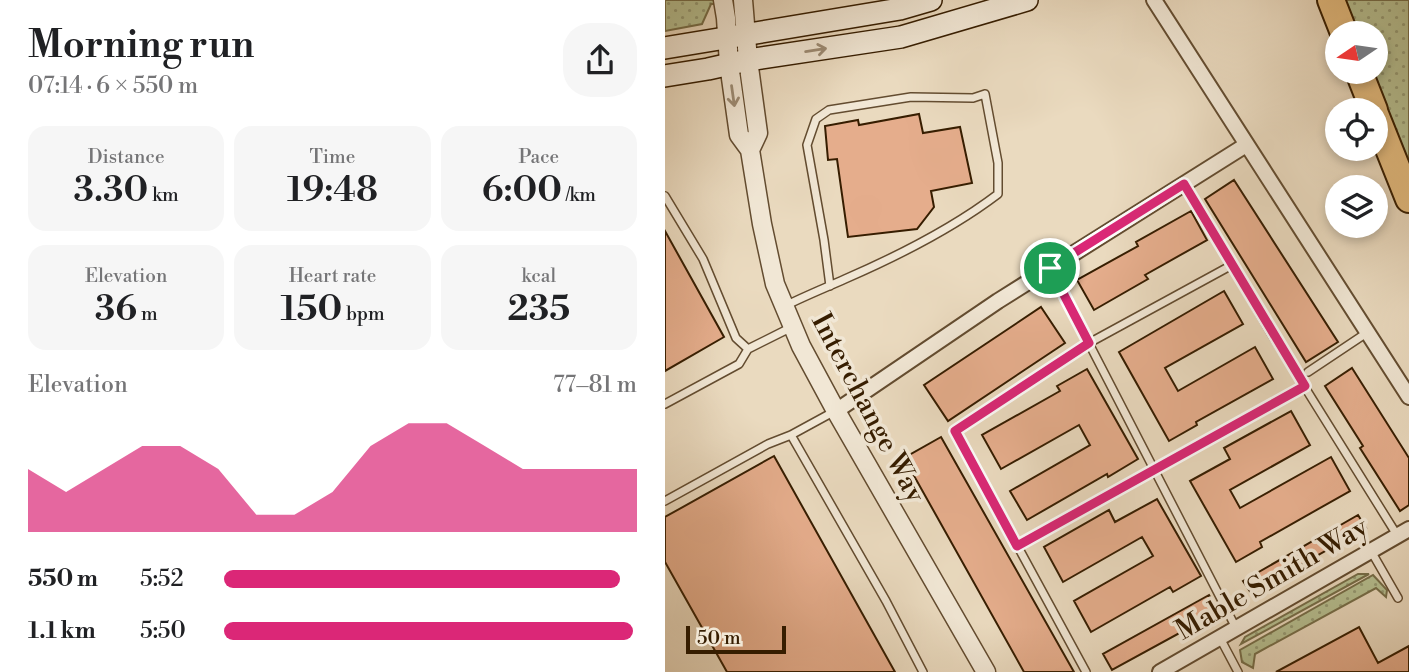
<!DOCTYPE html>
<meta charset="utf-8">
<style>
:root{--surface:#fff;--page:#f6f6f6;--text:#202124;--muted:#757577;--accent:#db2777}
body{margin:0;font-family:"Libre Bodoni",serif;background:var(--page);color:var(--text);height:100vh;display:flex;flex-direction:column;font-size:26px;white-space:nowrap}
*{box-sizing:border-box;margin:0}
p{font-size:23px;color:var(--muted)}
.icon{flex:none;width:38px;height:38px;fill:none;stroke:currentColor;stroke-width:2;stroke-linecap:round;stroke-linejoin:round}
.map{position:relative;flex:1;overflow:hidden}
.panel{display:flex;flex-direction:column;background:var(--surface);width:665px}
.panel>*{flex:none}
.needle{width:46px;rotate:257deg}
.buttons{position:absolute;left:660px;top:21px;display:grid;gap:14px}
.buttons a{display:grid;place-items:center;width:63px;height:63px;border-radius:50%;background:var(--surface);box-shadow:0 4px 10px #0003;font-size:35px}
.scale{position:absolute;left:21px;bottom:18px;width:100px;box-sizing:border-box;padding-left:7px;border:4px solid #361d00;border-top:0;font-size:19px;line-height:24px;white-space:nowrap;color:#361d00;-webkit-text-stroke:5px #f1e7d5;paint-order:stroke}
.pin{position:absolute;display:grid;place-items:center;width:60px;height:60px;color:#fff;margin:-30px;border:4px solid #fff;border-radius:50%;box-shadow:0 2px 7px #0007}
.round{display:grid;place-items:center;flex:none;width:74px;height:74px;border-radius:28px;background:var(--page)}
.overview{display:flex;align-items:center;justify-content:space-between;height:119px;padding:0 28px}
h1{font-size:38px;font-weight:600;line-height:52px}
.figures{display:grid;grid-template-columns:repeat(3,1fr);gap:10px;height:119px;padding:7px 28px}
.figures div{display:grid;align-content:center;border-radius:18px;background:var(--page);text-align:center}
.figures b{font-size:35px;font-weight:600}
.figures small{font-size:19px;font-weight:400}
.figures p{font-size:19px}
.chart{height:196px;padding:14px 28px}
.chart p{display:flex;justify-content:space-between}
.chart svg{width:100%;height:126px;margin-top:7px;fill:var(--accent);opacity:.7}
ul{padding:0 28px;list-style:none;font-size:23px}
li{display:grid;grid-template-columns:112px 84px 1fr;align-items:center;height:52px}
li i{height:18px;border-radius:9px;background:var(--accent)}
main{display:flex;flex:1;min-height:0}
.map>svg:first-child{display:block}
.grass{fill:url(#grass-dots);stroke:#766e49;stroke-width:2}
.building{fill:#e5ad8c;stroke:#361d00;stroke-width:2}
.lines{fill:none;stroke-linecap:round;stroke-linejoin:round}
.service-casing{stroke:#634c30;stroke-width:10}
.minor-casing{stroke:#634c30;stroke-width:18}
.tertiary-casing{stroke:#634c30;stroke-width:21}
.secondary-casing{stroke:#361d00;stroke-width:24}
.motorway-casing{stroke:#361d00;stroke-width:30}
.service{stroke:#f1e7d5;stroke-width:7}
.minor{stroke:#f1e7d5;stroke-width:14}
.tertiary{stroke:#f1e7d5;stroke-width:18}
.secondary{stroke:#f1e7d5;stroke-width:21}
.motorway{stroke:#e5bd80;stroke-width:26}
.oneway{stroke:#9d8c75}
.route-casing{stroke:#fff;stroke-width:14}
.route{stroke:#db2777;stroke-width:9}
.labels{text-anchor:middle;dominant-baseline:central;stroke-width:7;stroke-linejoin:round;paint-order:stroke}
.street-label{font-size:28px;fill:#361d00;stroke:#f1e7d5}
</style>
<main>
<section class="panel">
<div class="overview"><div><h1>Morning run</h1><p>07:14 · 6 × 550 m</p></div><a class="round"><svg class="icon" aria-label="share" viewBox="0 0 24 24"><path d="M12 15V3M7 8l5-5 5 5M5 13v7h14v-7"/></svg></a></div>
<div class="figures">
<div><p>Distance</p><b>3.30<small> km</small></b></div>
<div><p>Time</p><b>19:48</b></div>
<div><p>Pace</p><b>6:00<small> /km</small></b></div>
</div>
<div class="figures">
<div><p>Elevation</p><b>36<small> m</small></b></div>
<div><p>Heart rate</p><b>150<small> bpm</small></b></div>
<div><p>kcal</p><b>235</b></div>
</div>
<div class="chart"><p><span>Elevation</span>77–81 m</p>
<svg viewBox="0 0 160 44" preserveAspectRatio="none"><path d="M0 44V22L10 30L20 22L30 14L40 14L50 22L60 38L70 38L80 30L90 14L100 6L110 6L120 14L130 22L140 22L150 22L160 22V44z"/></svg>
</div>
<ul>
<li><b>550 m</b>5:52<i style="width:96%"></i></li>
<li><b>1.1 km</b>5:50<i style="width:99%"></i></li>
</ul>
</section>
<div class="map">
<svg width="744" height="672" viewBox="0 0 744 672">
<defs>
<pattern id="grass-dots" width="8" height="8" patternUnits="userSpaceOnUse" patternTransform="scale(1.75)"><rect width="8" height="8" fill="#b6c092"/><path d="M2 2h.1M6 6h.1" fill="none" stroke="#959b75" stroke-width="1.8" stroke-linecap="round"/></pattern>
</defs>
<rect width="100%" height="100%" fill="#eadabf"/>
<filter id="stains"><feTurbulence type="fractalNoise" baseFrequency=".00286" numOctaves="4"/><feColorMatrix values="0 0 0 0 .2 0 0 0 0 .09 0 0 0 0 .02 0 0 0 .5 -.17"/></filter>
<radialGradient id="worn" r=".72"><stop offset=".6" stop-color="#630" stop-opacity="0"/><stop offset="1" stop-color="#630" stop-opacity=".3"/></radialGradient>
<!-- grass -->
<path class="grass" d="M 0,0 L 51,0 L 52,4 L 46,4 L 37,24 L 0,31 Z
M 679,0 L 744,0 L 744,157 L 739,157 L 708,72 L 710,72 L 710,33 L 693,33 Z
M 693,574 L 704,574 L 576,644 L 580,637 Z
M 708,575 L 722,590 L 721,597 L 711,588 L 590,654 L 588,668 L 577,662 L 575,650 Z"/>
<!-- building -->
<path class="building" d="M 254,114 L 258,133 L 295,127 L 307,183 L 266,191 L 269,207 L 252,229 L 183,237 L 172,159 L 163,160 L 160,126 L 193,120 L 194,125 Z
M 569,180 L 673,342 L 641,362 L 540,199 Z
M 526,211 L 542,240 L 480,275 L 483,279 L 429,310 L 412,280 L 473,246 L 471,242 Z
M 0,231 L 59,337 L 0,371 Z
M 559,291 L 578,324 L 500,368 L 513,391 L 590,347 L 608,379 L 531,422 L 532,425 L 504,441 L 454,352 Z
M 376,307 L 400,343 L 283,421 L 259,385 Z
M 687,368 L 744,458 L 744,505 L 735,511 L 695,448 L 698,446 L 660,386 Z
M 422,369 L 473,459 L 443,477 L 442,474 L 362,520 L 345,491 L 425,445 L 414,425 L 336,469 L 317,435 L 395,391 L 392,386 Z
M 626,411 L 645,445 L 565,490 L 575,508 L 666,457 L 685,491 L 595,542 L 597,547 L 571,562 L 525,481 L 565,459 L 559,448 Z
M 276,437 L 409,672 L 359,672 L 239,458 Z
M 109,456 L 230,672 L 62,672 L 0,562 L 0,517 Z
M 492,499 L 536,576 L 508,592 L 505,587 L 426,632 L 409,601 L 488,556 L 477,537 L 398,582 L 379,547 L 444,510 L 450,522 Z
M 693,515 L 701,528 L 586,593 L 578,581 Z
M 544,595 L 553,612 L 447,670 L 438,654 Z
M 694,627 L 713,663 L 744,646 L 744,672 L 611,672 Z"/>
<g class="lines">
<defs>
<path id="service" d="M 519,184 L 606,333 L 732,535
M 0,196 L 38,259 L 71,338 L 83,349
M 385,268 L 571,628
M 120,306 C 140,296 160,288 180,279 C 233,256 287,229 333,194 L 333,163 L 320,94 L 308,98 L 246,97 L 164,110 L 151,119 L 142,145 L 159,240 L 165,286
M 643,372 L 703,332
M 0,404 L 74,364 L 83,349 L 127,327
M 126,435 L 221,601 L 258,672
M 0,501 L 103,444 L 126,435 L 170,411
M 352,546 L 640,386
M 706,551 L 733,598
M 555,638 L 573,672
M 421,672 L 290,431 L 424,343 L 567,265"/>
<path id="minor" d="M 489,0 L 744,397
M 171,411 L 333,301 L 581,145
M 495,672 L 744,529"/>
<path id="tertiary" d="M 58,0 L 61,18 L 64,64 L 74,135 L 85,150 L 97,224 L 110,284 L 136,346 L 171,411 L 321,672
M 78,0 L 83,60 L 93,133 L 85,150"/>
<path id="secondary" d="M 0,48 L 235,9 L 266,0
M 0,76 L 43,69 L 83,60 L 236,37 L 362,0"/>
<path id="motorway" d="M 666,0 L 679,33
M 694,72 L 709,110
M 710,114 L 744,199"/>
</defs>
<!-- service casing -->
<use href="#service" class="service-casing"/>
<!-- minor casing -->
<use href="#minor" class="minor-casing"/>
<!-- tertiary casing -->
<use href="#tertiary" class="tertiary-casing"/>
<!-- secondary casing -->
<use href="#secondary" class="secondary-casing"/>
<!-- motorway casing -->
<use href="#motorway" class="motorway-casing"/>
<!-- service -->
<use href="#service" class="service"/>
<!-- minor -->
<use href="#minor" class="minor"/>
<!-- tertiary -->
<use href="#tertiary" class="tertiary"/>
<!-- secondary -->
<use href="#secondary" class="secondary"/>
<!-- motorway -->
<use href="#motorway" class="motorway"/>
</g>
<!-- one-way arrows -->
<defs><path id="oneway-shaft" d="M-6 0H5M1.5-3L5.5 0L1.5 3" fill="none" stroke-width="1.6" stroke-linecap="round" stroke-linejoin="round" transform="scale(1.75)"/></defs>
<g class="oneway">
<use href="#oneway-shaft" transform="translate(151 50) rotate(-9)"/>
<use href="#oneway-shaft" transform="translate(68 96) rotate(82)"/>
</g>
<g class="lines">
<defs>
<path id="route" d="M 519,184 L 640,386 L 352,546 L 290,431 L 424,343 L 385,268 Z"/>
</defs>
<!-- route casing -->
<use href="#route" class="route-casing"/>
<!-- route -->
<use href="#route" class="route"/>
</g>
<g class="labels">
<!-- street labels -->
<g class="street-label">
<text transform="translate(203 408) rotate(62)">Interchange Way</text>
<text transform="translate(607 579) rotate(-30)">Mable Smith Way</text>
</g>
</g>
<rect width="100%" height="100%" filter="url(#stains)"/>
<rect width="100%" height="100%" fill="url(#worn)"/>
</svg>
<div class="buttons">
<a><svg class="needle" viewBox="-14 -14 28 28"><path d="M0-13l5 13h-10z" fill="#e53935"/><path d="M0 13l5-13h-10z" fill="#757577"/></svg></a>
<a><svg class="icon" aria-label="locate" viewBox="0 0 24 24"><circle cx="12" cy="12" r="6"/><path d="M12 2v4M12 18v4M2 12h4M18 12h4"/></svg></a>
<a><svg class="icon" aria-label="layers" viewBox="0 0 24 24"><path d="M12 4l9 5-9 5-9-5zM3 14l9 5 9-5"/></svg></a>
</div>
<div class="scale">50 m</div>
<div class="pin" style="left:385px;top:268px;background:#1e9e55"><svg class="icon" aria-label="arrive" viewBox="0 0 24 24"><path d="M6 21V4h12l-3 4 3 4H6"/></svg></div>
</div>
</main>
